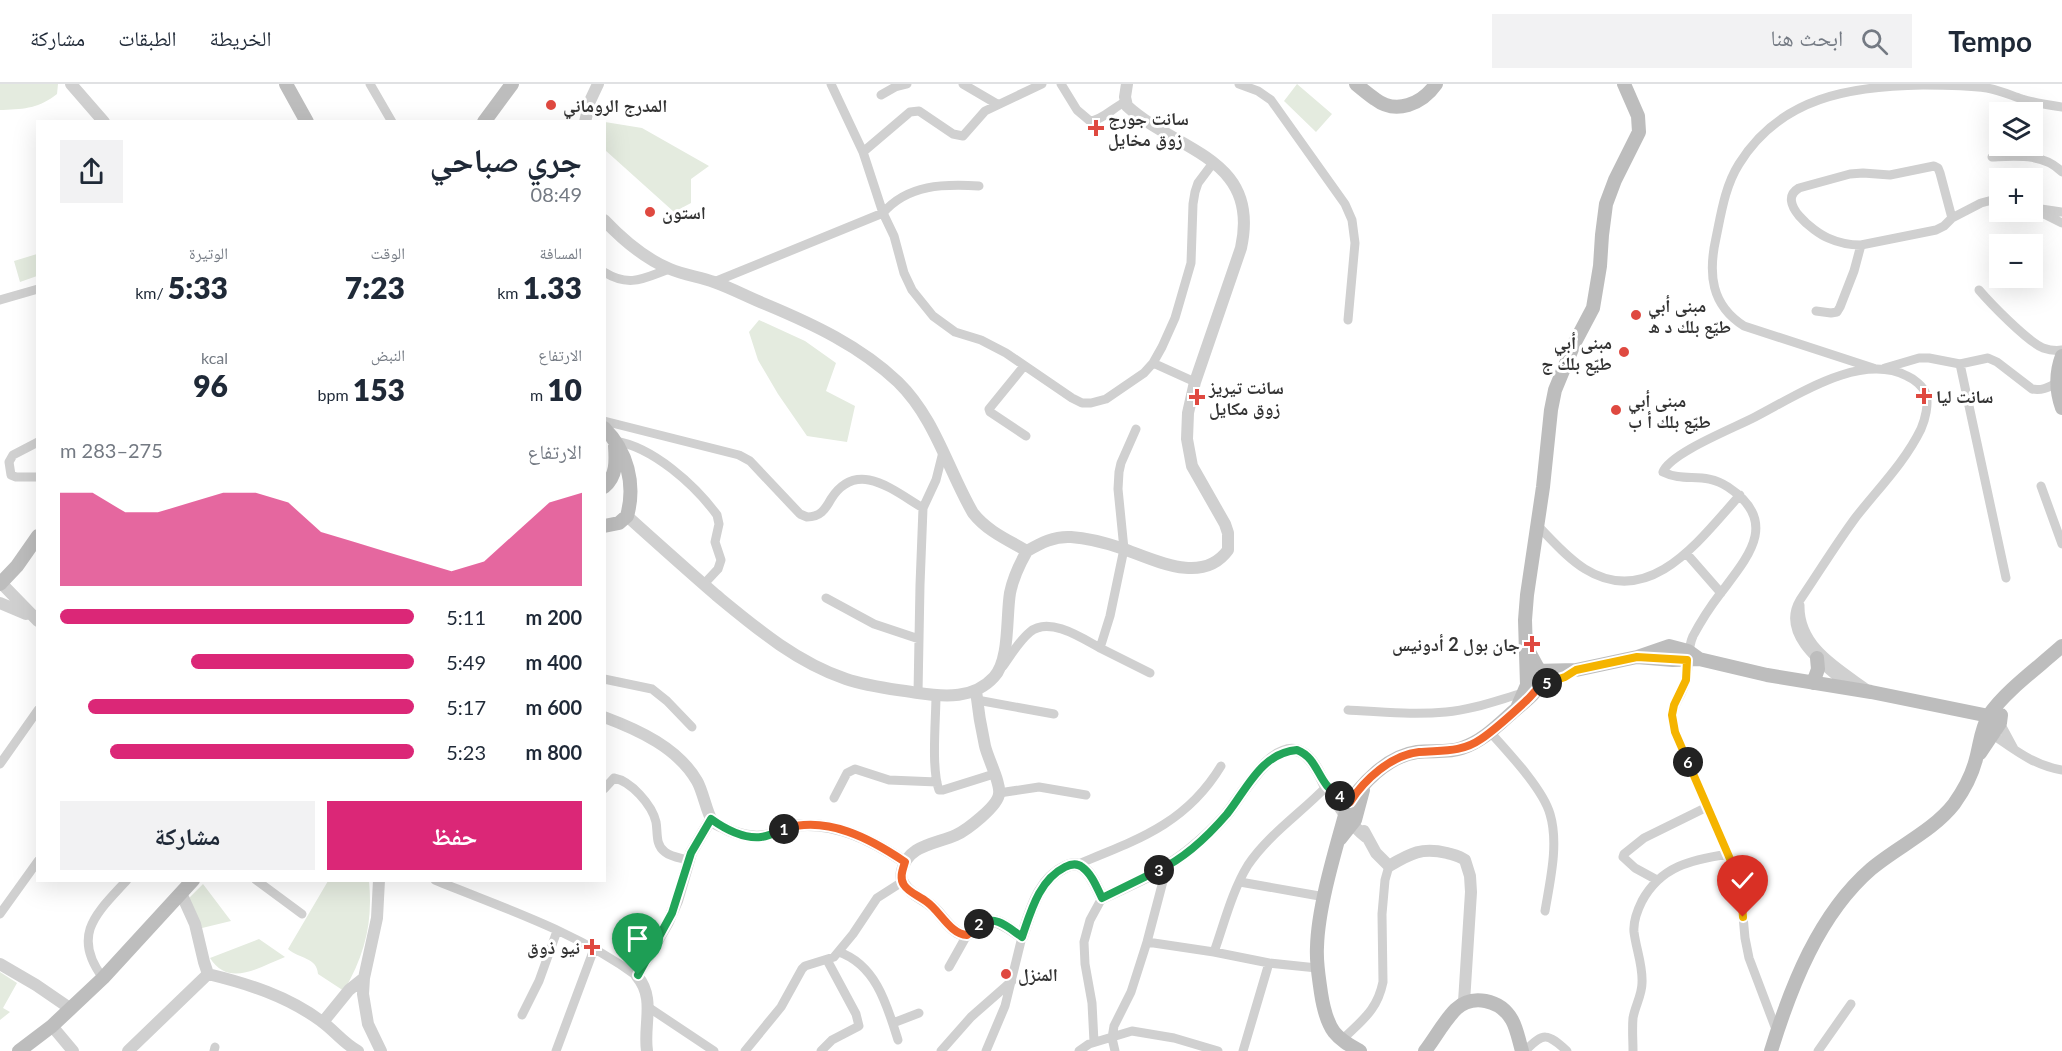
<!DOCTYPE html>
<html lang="ar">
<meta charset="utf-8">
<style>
:root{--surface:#fff;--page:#f2f2f3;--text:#1f2937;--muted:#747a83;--line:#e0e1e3;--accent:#db2777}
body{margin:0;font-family:Lato,"Noto Naskh Arabic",sans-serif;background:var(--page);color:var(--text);direction:rtl;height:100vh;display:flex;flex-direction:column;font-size:22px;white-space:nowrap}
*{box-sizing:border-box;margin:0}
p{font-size:20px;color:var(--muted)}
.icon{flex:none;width:33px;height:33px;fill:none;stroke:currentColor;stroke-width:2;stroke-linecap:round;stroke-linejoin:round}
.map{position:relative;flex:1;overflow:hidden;direction:ltr}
.details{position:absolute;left:36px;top:36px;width:570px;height:762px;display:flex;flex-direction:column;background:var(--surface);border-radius:0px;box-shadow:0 6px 24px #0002;direction:rtl}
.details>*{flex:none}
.controls{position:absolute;left:1989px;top:18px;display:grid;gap:12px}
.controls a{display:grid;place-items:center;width:54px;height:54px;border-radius:0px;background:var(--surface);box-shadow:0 6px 24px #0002;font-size:30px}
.pin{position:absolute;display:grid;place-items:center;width:51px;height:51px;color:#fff;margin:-62px -26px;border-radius:50% 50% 50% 0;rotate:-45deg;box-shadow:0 0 6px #0007}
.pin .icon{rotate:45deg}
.km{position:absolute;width:30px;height:30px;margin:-15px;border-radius:50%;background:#222;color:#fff;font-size:16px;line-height:30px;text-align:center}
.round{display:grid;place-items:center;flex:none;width:63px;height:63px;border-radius:0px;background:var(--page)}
.summary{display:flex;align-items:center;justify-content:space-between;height:102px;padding:0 24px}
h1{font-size:33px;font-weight:800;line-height:45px}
.stats{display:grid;grid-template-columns:repeat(3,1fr);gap:9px;height:102px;padding:6px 24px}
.stats div{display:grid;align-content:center}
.stats b{font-size:30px;font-weight:800}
.stats small{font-size:16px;font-weight:400}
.stats p{font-size:16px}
.chart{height:168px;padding:12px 24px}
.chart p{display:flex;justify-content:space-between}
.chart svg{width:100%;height:108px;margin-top:6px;fill:var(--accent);opacity:.7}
.button{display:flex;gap:12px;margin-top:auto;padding:12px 24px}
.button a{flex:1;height:69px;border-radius:0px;background:var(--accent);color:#fff;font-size:24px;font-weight:800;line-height:69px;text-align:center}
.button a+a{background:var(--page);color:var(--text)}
ul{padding:0 24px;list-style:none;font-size:20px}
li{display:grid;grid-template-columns:96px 72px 1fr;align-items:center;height:45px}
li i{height:15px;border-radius:8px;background:var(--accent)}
header{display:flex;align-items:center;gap:36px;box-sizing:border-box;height:84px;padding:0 30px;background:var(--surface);border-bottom:2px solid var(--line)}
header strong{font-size:28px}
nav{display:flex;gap:33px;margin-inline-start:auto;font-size:21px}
.search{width:420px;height:54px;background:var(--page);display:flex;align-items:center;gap:15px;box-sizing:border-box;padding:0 21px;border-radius:0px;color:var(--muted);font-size:22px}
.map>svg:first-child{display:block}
.green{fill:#e4ebdf}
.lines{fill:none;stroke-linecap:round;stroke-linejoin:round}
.minor{stroke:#d0d0d0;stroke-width:9}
.tertiary{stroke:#d0d0d0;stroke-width:12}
.secondary{stroke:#bdbdbd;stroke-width:14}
.split-1-casing{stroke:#fff;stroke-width:12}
.split-2-casing{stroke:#fff;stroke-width:12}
.split-3-casing{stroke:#fff;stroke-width:12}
.split-4-casing{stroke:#fff;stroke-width:12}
.split-5-casing{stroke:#fff;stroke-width:12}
.split-6-casing{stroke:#fff;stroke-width:12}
.split-7-casing{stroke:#fff;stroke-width:12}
.split-1{stroke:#22a559;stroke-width:8}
.split-2{stroke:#f0652b;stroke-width:8}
.split-3{stroke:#22a559;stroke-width:8}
.split-4{stroke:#22a559;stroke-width:8}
.split-5{stroke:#f0652b;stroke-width:8}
.split-6{stroke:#f5b400;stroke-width:8}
.split-7{stroke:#f5b400;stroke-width:8}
.poi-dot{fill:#df4940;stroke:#fff;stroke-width:2}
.labels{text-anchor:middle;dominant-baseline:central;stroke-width:6;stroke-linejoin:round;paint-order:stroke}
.poi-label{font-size:18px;font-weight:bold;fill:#333;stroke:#fff;text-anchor:start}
</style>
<header>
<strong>Tempo</strong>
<div class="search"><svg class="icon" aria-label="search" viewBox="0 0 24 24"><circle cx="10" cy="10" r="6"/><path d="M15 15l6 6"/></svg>ابحث هنا</div>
<nav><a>الخريطة</a><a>الطبقات</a><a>مشاركة</a></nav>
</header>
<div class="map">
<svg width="2062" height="967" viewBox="0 0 2062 967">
<rect width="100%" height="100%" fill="#fff"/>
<!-- green -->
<path class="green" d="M 0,0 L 58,0 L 57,10 C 39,24 26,25 3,26 L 0,26 Z
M 1297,0 L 1332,30 L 1316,48 L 1284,17 Z
M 605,38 L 642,44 L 709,82 L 691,95 L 691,119 L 674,128 L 605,66 Z
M 37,170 L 37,192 L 20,198 L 14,177 Z
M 759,236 L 805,257 L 836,279 L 826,307 L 855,322 L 847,358 L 807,352 L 778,310 L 758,276 L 749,248 Z
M 328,797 L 369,797 C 373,839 365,870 344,907 L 318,890 C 317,873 299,875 288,865 Z
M 203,800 L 231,837 L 202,844 L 189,814 Z
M 259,855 L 285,873 C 259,883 229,904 210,874 Z
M 0,888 L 17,899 L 3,924 L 10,928 L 0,936 Z"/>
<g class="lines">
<!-- minor -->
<path class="minor" d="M 370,0 L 392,38
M 831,0 L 863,68
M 963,0 L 997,20
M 1061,0 L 1077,26 L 1090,37 C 1101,37 1114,23 1125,18
M 1239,0 L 1258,7 L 1271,16 L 1345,120 L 1352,136 L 1355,159 L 1348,236
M 881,11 L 895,3 L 907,0
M 1992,73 C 2016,72 2044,69 2062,88
M 979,102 C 944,100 908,100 883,129 L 894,152 L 904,189 L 912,206 L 933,232 L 955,248 L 981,256 L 1006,269 L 1072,314 L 1082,319 L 1091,319 L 1106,315 L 1144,289 L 1153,279 L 1162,263 L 1175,234 L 1191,179 L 1193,120 L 1195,108 L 1198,99 L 1213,79
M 2032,124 L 2062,139
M 2041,125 L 2062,128
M 1952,134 L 1944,142 L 1936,146 L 1861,161 C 1849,161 1839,159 1828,154 C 1814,148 1775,118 1799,104 L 1850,90 L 1863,89 L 1890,91 L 1934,82 L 1938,84 L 1940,89 L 1952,134 L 1981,119 L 2000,114
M 604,188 C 630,204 644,194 669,185
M 714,198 L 883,129 L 863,68 L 910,28 L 919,27 L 953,50 L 963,52 L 985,27 L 1042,0
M 1979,206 C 1991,220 2027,257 2043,264 C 2049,266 2056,267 2062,266
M 0,216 L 38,205
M 1816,227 L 1831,229 L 1837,228 L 1840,223 L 1854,187 L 1861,161
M 1153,279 L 1195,298
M 1960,280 L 2006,494
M 1024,282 L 989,325 L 990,328 L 1026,352
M 1873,284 L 1744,242 C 1711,221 1708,190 1716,154 C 1721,130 1725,102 1739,80 C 1780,13 1851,2 1923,1 C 1944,1 1966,1 1987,4 C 1999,6 2010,11 2022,15 C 2035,19 2048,21 2062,23
M 1885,284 L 1919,274 L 1929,274 L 1960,280 L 1988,274 L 1997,278 L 2032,305 C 2042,307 2049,303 2057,299
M 604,337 L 739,371 L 750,377 L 800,430 L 807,433 C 820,433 825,426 831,415 C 857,374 894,407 923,424
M 615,357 C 653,363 695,401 717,431 L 719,440 L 715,458 L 721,476 L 718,485 L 704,500
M 38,358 L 13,371 L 9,378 L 11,391 L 16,393 L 38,393
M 2041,402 L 2062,460
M 1537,441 C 1552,456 1567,474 1585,485 C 1651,526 1701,454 1740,411
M 1686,469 L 1721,509
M 826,514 L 874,540 L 919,555
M 1800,521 C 1799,563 1839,584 1869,606
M 1100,564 L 1150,589
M 1003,582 C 1011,571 1019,557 1030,548 C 1049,532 1082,554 1100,564 L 1110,532 L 1124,465 L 1118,405 L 1119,388 L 1121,379 L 1136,345
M 604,595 L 652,605 L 667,617 L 692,643
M 918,609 L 920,501 L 923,424 L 936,396 L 943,368
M 936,611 C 936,635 931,685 939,706 L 943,706 L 994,690
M 977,616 L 1054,630
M 1348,626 C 1380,628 1414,631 1446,628 C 1472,626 1498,616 1523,609
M 2000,639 L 2014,665
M 1490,648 C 1508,668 1543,705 1550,730 C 1559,760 1550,797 1545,827
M 1993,651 C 2015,666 2035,682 2062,686
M 0,680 L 38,626
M 604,705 L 614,694 C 631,697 652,721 656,738 C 658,748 655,761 665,768 C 671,773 681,774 688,776
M 999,709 L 1039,703 L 1086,711
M 834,714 L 847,689 L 855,685 L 889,696 L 937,698
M 1728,770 L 1675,648 C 1667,623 1680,619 1686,597 C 1690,582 1686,567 1693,552 C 1701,537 1710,523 1720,510 C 1747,474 1781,438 1728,403 C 1704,387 1685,399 1663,388 C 1670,369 1734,344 1755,333 C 1796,312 1860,268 1907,292 C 1914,295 1923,302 1926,310 C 1929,320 1925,336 1921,345 C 1905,378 1878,405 1856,433 C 1836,460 1819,488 1800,516 C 1779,551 1825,583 1849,603
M 1078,780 C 1137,756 1186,740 1221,682
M 256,796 L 302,830
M 435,796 C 503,824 577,848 637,892
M 1657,796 L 1635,784 L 1623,773 L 1624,770 L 1644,754 L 1707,723
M 1240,798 L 1325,813
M 0,830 L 38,777
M 1147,858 L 1214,868 L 1269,879 L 1243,967
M 839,868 C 876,881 887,921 898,956
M 1214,868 C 1224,840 1232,807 1248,781 C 1269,750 1301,729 1327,702
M 1269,879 L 1317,884
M 949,883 L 967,851
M 103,894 C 70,850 98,828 127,796
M 648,923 L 714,967
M 522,931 L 539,897 L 557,847
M 893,939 L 919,929
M 1342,956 C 1362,936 1377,927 1383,898 L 1382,830 L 1385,796 L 1389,782
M 1094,958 L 1092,919 L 1085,880 L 1084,858 L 1090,836 L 1102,814
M 214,967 L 215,963
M 556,967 L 594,865
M 745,967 L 781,923 L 802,885 L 805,882 L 834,873 L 853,850 L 877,814 L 902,798
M 821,967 L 832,956 L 859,942 L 856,930 L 827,876
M 941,967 L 971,933 L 1012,897
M 986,967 L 1005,922 L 1022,853
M 1079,967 L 1089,960 L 1132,947 L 1174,954 L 1218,967
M 1115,967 L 1112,954 L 1114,942 L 1131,908 L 1147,858 L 1167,782
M 1525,967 C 1544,948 1547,949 1567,967
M 1633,967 C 1633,956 1632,945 1633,934 C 1635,922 1642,911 1642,899 C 1643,881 1636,865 1634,848 C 1633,837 1637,827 1642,817 C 1661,782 1691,776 1728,770 L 1740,798 L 1745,854 L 1749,874 L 1777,948
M 1818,967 L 1851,920"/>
<!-- tertiary -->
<path class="tertiary" d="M 71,0 L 104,38
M 585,38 L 590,17 L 598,0
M 604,136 C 623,156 645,175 670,185 C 685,191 700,193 714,198 C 731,204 748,213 765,220 C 813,240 860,262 898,298 C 935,334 948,386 973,429 C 987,447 1008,456 1027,467 C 1019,481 1013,494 1010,509 C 1006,533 1010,576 994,593 C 974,615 945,613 918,609 C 894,605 869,603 846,595 C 796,578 756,544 716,511 C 686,485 657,459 627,432
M 1027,467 C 1041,459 1054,452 1071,453 C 1086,454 1106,459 1121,464 C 1153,475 1202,502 1228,466 L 1228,449 L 1225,440 L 1192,382 L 1187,355 L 1188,329 L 1195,298 L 1241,164 C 1261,73 1177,68 1127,22 L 1125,13 L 1127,0
M 1,499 L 38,537
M 0,519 L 26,530
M 976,607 C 978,626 981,644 985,662 C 988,675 1001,699 999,710 C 998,722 967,746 956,751 C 936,760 907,761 902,787 C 901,792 901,796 904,800 C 911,812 927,815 936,826 C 944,835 954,851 967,851 C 991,827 998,837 1022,853 C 1031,827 1038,796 1065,783 C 1071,780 1077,779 1082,783 C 1092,790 1097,804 1102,814 C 1131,800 1162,788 1187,768 C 1201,757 1215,744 1227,730 C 1241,713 1274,651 1303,669 C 1313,675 1319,689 1324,699 C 1336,718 1348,739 1366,753
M 604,633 C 639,646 678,664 697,697 C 703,707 707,730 712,736 C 714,739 720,742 723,743 C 737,751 756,756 772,750 C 779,748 786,744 793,742 C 834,736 872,756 905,778
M 1364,747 L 1376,769 L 1389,782 C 1411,769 1422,763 1447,769 C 1454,771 1460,772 1465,776 L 1470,792 L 1471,808 L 1464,918
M 379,796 L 377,834 L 364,894 L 363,910 L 368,940 L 381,967
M 0,880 L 36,901 L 71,925
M 208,890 C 249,900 287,912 321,937 C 334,946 344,960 358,967
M 323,938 L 349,906 L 364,894
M 52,942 L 73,967
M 128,967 L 208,890 L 204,878 L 195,840 L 181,809
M 647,967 C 643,941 656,914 637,892 L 668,838 L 677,817 L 691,769 L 711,735"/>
<!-- secondary -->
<path class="secondary" d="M 286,0 L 307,38
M 1356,0 C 1362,5 1368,10 1375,15 C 1396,31 1422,20 1436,0
M 484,38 L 512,0
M 2062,272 C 2056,288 2056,307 2062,324
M 604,344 C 627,367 636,400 627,432 L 619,439 L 604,442
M 604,403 C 617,392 616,377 615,362
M 0,500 L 17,482 L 38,452
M 1637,573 L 1673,576 L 1699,575 L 1767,591 L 1871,608 L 1989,632 L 2000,639
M 1534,587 L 1576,586 L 1637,573 L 1669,562 L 1688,567 L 1699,575
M 1813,599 L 1818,585 L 1817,574
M 1517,624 L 1527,601 L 1525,536 L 1527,511 L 1543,403 L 1551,326 L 1555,306 L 1574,260 L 1593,224 L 1600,182 L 1602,151 L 1606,120 L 1615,96 L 1639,48 L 1638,32 L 1624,0
M 1980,669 L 2000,639 L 2001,631
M 1340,755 L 1355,736 L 1363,706
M 19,967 L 52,942 L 103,894 L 193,796
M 1360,967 C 1351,962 1341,957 1334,948 C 1326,937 1323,922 1321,909 C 1319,894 1316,879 1317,863 C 1318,822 1336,764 1347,724 C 1360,700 1388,672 1417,668 C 1432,666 1448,669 1462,664 C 1483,657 1498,641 1514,627 C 1524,618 1536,610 1542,597 L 1540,588 L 1527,564
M 1425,967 C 1435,954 1444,937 1456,925 C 1472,910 1500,915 1512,936 C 1517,945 1519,957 1522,967
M 1771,967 C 1791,902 1819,830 1871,785 C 1897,763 1933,747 1954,720 C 1964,706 1972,691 1976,675 C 1980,660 1981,645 1989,631 C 2005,607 2040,582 2062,562"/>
</g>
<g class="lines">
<defs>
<path id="split-1" d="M 638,891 L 672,829 L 691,769 L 711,735 C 725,745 743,755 761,753 C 769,752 777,748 784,745"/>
<path id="split-2" d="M 784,745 C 827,731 871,755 905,778 C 903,785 899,794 904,801 C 909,809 920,812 927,818 C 940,827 950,850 967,851 L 979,840"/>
<path id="split-3" d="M 979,840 C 995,830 1009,844 1022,853 C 1031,827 1039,796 1065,783 C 1071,780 1077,779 1082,783 C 1092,790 1097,804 1102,814 L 1159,786"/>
<path id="split-4" d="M 1159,786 C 1185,774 1208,752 1227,730 C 1247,705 1261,669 1297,666 C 1320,675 1317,701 1340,712"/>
<path id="split-5" d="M 1340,712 L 1350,718 C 1364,696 1391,671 1419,668 C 1441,666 1461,669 1481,655 C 1497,644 1513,629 1527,616 C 1534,610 1537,602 1547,599"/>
<path id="split-6" d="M 1547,599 L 1565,593 L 1576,586 L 1637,573 L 1687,576 L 1686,596 L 1674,621 L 1672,631 L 1675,648 L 1688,678"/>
<path id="split-7" d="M 1688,678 L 1740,798 L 1743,833"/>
</defs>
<!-- split-1 casing -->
<use href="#split-1" class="split-1-casing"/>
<!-- split-2 casing -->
<use href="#split-2" class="split-2-casing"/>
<!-- split-3 casing -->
<use href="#split-3" class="split-3-casing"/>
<!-- split-4 casing -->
<use href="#split-4" class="split-4-casing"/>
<!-- split-5 casing -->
<use href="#split-5" class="split-5-casing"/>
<!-- split-6 casing -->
<use href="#split-6" class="split-6-casing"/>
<!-- split-7 casing -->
<use href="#split-7" class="split-7-casing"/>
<!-- split-1 -->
<use href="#split-1" class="split-1"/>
<!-- split-2 -->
<use href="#split-2" class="split-2"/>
<!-- split-3 -->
<use href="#split-3" class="split-3"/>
<!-- split-4 -->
<use href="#split-4" class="split-4"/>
<!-- split-5 -->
<use href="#split-5" class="split-5"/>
<!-- split-6 -->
<use href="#split-6" class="split-6"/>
<!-- split-7 -->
<use href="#split-7" class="split-7"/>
</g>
<!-- markers -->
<g class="poi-dot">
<circle cx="551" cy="21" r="6"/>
<path d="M1093 35h6v6h6v6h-6v6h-6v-6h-6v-6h6z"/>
<circle cx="650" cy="128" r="6"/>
<circle cx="1636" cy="231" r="6"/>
<circle cx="1624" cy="268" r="6"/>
<path d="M1921 303h6v6h6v6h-6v6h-6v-6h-6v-6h6z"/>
<path d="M1194 304h6v6h6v6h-6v6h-6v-6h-6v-6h6z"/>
<circle cx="1616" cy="326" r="6"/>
<path d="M1529 551h6v6h6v6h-6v6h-6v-6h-6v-6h6z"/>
<path d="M589 854h6v6h6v6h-6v6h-6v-6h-6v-6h6z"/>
<circle cx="1006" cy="890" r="6"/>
</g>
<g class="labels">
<!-- poi labels -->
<g class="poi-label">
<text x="563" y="21">المدرج الروماني</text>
<text x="1108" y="34">سانت جورج<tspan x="1108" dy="21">زوق مخايل</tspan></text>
<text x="662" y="128">استون</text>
<text x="1648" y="221">مبنى أبي<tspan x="1648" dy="21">طيّع بلك د ه</tspan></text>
<text x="1612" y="258" text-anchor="end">مبنى أبي<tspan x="1612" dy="21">طيّع بلك ج</tspan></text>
<text x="1209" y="303">سانت تيريز<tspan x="1209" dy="21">زوق مكايل</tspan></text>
<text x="1936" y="312">سانت ليا</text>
<text x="1628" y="316">مبنى أبي<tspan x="1628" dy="21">طيّع بلك أ ب</tspan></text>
<text x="1520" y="560" text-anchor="end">جان بول 2 أدونيس</text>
<text x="580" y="863" text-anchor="end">نيو ذوق</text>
<text x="1018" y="890">المنزل</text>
</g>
</g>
</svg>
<div class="controls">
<a><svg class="icon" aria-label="layers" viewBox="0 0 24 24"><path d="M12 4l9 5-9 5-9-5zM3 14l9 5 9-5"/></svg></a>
<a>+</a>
<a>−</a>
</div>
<div class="pin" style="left:638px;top:891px;background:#1e9e55"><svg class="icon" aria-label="arrive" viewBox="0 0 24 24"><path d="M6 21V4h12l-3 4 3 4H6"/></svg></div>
<div class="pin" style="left:1743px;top:833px;background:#d93025"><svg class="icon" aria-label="check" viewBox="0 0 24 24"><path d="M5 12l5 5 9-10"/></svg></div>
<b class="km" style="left:784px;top:745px">1</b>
<b class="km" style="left:979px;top:840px">2</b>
<b class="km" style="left:1159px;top:786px">3</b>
<b class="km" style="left:1340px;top:712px">4</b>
<b class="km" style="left:1547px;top:599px">5</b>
<b class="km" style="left:1688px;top:678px">6</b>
<section class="details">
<div class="summary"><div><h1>جري صباحي</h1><p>08:49</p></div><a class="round"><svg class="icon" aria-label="share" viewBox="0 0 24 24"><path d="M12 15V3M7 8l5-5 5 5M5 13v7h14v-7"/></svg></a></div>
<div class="stats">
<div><p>المسافة</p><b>1.33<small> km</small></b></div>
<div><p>الوقت</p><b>7:23</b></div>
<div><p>الوتيرة</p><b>5:33<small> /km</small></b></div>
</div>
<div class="stats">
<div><p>الارتفاع</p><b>10<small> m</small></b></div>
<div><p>النبض</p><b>153<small> bpm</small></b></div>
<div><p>kcal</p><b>96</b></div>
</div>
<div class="chart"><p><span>الارتفاع</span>275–283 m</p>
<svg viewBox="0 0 160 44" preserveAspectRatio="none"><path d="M0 44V6L10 6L20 14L30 14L40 10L50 6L60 6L70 10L80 22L90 26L100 30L110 34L120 38L130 34L140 22L150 10L160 6V44z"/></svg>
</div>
<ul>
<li><b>200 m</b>5:11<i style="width:100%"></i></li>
<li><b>400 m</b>5:49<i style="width:63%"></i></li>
<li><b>600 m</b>5:17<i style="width:92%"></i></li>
<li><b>800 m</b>5:23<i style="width:86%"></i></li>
</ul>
<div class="button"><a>حفظ</a><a>مشاركة</a></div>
</section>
</div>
